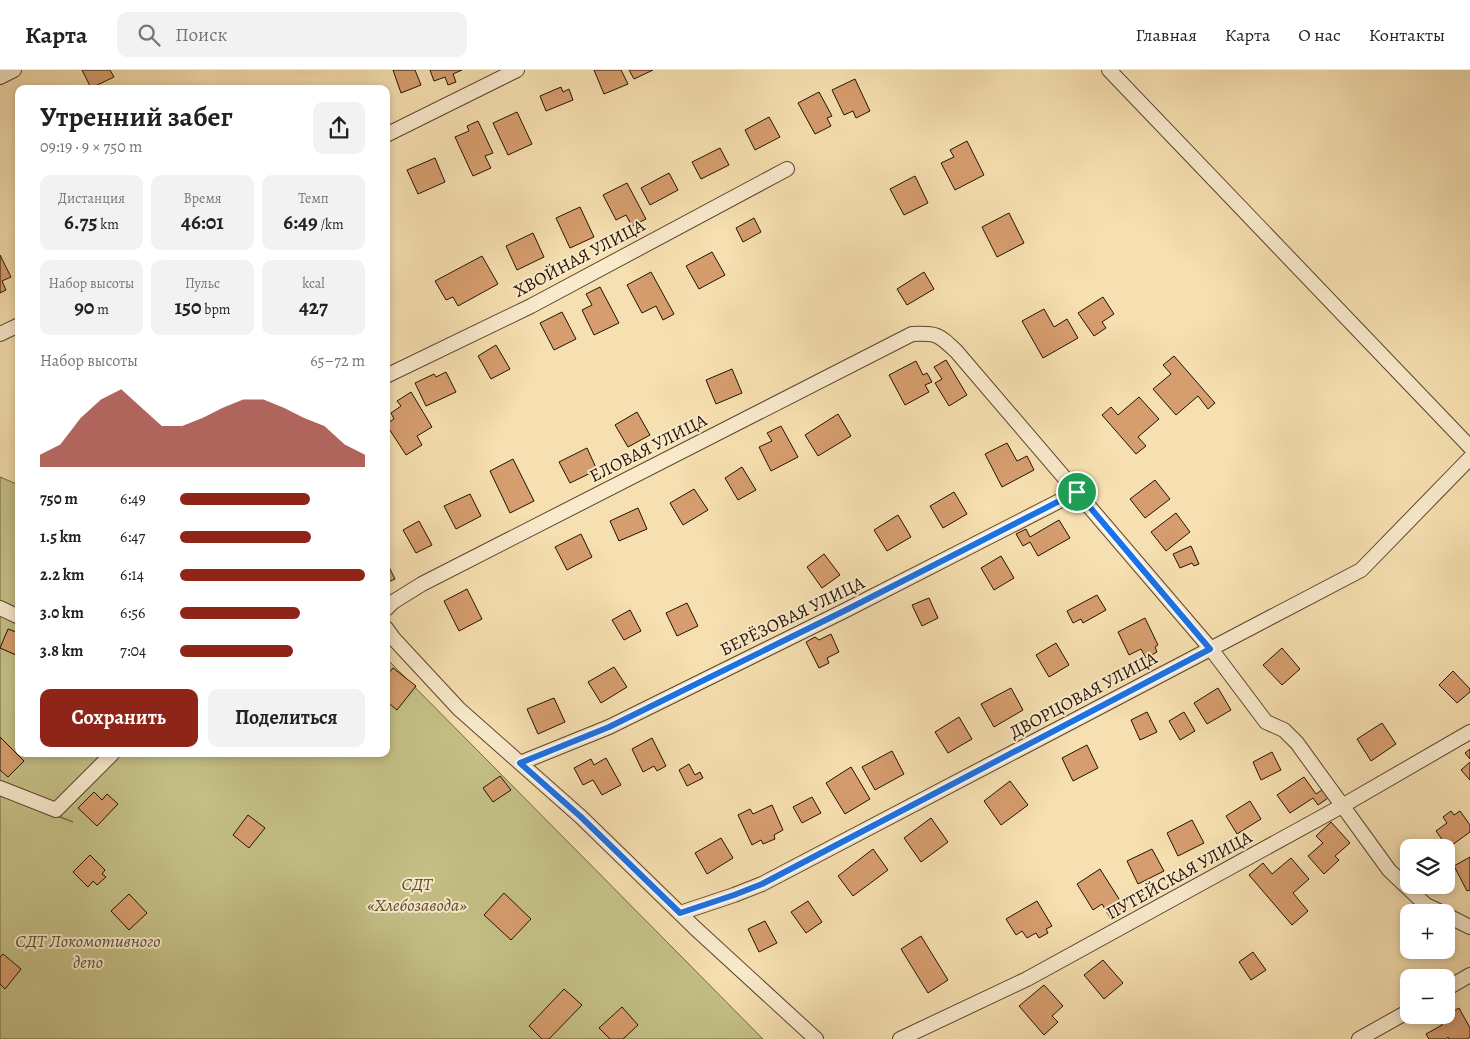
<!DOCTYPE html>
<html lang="ru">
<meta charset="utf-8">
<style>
:root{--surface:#fff;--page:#f2f2f2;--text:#222;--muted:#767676;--line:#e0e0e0;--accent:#8f2418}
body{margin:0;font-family:Alegreya,serif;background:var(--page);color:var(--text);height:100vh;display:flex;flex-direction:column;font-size:19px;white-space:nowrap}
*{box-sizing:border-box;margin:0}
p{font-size:16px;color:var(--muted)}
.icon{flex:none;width:28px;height:28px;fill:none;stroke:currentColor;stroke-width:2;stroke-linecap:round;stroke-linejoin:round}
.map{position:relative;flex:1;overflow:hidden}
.panel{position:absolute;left:15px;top:15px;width:375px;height:672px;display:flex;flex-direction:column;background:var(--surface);border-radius:10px;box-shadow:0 2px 8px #0003}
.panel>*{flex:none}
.tools{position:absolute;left:1400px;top:769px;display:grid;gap:10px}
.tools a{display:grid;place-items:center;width:55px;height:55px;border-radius:10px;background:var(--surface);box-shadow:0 2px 8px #0003;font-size:25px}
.pin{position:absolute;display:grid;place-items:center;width:42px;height:42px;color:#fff;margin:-21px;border:2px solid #fff;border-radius:50%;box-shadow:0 1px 5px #0007}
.round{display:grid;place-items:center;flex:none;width:52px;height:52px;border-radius:10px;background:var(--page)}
.summary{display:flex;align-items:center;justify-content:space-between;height:85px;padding:0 25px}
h1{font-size:28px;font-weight:700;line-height:38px}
.metrics{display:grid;grid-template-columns:repeat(3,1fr);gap:8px;height:85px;padding:5px 25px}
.metrics div{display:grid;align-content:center;border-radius:10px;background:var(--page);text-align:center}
.metrics b{font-size:21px;font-weight:700}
.metrics small{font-size:14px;font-weight:400}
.metrics p{font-size:14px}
.chart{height:140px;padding:10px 25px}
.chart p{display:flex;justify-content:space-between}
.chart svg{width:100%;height:90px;margin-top:5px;fill:var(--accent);opacity:.7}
.cta{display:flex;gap:10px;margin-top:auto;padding:10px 25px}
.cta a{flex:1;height:58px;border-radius:10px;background:var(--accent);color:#fff;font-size:20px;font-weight:700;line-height:58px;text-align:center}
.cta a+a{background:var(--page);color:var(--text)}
ul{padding:0 25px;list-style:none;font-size:16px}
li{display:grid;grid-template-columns:80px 60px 1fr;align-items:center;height:38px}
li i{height:12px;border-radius:6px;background:var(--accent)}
header{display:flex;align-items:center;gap:30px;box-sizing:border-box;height:70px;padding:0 25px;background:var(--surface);border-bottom:1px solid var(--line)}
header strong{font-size:24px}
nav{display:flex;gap:28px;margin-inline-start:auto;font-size:18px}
.search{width:350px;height:45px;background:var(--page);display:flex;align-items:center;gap:12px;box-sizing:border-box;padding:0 18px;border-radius:10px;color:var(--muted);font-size:19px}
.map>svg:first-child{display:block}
.green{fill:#c4c086;stroke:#746944}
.building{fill:#d69d6e;stroke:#231202}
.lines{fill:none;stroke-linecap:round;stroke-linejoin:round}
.minor-casing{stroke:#58452e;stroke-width:16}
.minor{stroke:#f9eacc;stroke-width:14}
.route-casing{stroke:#fff;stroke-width:10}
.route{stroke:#1a73e8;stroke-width:6}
.labels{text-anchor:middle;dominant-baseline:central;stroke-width:4;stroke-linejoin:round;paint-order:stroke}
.street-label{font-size:18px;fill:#231202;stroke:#f9eacc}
.park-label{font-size:18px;font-style:italic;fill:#5b4f30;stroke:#f9eacc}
</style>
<header>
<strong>Карта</strong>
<div class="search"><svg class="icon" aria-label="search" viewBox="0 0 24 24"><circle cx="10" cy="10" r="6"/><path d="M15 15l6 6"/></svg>Поиск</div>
<nav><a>Главная</a><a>Карта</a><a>О нас</a><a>Контакты</a></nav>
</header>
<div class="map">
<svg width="1470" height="969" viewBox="0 0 1470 969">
<rect width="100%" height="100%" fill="#f6dfb0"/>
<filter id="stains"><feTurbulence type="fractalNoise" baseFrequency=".004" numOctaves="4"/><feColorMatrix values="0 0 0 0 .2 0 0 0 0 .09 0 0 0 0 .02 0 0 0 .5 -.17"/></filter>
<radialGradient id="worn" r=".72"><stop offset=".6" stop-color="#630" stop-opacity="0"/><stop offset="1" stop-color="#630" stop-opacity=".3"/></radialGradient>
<!-- green -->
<path class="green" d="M 0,407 L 19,415 L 19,684 L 386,684 L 386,588 L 763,969 L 0,969 L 0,726 L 73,752 L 0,721 Z"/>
<!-- building -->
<path class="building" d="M 82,0 L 110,0 L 114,7 L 91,18 Z
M 393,0 L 415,0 L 421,15 L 401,23 Z
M 430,0 L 462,0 L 453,4 L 456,12 L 448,15 L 445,7 L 434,11 Z
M 594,0 L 621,0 L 628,14 L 604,24 Z
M 629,0 L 653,0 L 634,9 Z
M 855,9 L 870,41 L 856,48 L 853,41 L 844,45 L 832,20 Z
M 561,17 L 563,22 L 569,19 L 573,30 L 546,41 L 540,26 Z
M 819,22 L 832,46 L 827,48 L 831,56 L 815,64 L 798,33 Z
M 517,42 L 532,74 L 508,85 L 493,53 Z
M 769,47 L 780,67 L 755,80 L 745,60 Z
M 478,51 L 493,83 L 485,86 L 491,98 L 473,106 L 455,67 L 469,61 L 467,56 Z
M 967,71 L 984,105 L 955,120 L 941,93 L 954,87 L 950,80 Z
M 720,78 L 729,95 L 701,109 L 692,92 Z
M 435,88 L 445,112 L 418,124 L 407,100 Z
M 669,103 L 678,120 L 650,135 L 641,118 Z
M 915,106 L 928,133 L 904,145 L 890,119 Z
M 627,113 L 646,149 L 632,156 L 626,145 L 616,150 L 603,125 Z
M 580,137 L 594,167 L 570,178 L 556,148 Z
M 1009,143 L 1024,173 L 997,187 L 982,157 Z
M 754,148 L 761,162 L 743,172 L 736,158 Z
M 533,163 L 544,187 L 517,200 L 506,176 Z
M 712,182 L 725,205 L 699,219 L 686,196 Z
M 0,185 L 11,207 L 2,211 L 6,220 L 0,223 Z
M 482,186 L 498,214 L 458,236 L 453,227 L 446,230 L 435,211 Z
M 651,202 L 674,244 L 663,250 L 656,236 L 642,243 L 627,215 Z
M 924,202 L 934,219 L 907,235 L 897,219 Z
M 600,217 L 619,253 L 594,265 L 582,240 L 592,235 L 586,224 Z
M 1103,227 L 1114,244 L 1102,252 L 1106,258 L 1094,266 L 1078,243 Z
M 1044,239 L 1054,257 L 1067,249 L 1078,268 L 1043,288 L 1022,251 Z
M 562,242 L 576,269 L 554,280 L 540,253 Z
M 496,275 L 510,299 L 491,309 L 478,286 Z
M 1174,286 L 1215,333 L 1208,339 L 1198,326 L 1176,345 L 1153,319 L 1171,304 L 1163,295 Z
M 946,290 L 967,325 L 949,336 L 935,313 L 942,309 L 934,297 Z
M 916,291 L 923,305 L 927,303 L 932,312 L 925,315 L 929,322 L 905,335 L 889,305 Z
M 732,299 L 742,323 L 716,334 L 706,310 Z
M 446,302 L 456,322 L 426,336 L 415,313 L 434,304 L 436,307 Z
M 411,322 L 432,357 L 417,366 L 422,375 L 406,385 L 386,354 L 394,349 L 391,343 L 401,336 L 397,331 Z
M 1139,327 L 1159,349 L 1138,367 L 1146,376 L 1136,384 L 1102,345 L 1111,337 L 1118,345 Z
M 637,342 L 650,365 L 628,377 L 615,355 Z
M 838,344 L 851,366 L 818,386 L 805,365 Z
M 781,356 L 798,387 L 771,401 L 759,377 L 772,371 L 767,363 Z
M 1007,373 L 1017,391 L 1027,386 L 1034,400 L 1002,417 L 985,384 Z
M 587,378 L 597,400 L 570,413 L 559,392 Z
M 513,389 L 534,431 L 510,443 L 490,401 Z
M 742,397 L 756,420 L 738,430 L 725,408 Z
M 1155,410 L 1170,429 L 1145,448 L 1130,429 Z
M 694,419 L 708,440 L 683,455 L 670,433 Z
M 954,422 L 967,444 L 943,458 L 930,436 Z
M 470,424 L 481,446 L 456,459 L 444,436 Z
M 638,438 L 647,459 L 619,471 L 610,451 Z
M 1176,443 L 1190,462 L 1166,481 L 1151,462 Z
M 898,445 L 911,467 L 887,481 L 874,460 Z
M 1059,450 L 1070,468 L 1038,486 L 1030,472 L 1023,476 L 1016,464 L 1026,459 L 1030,467 Z
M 419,451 L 432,475 L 416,483 L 403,460 Z
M 581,464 L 592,487 L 567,500 L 555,477 Z
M 1191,476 L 1199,494 L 1194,496 L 1192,493 L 1180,498 L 1173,484 Z
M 824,484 L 840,505 L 822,518 L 807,497 Z
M 1001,486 L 1014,508 L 994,520 L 981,498 Z
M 386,491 L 395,509 L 386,513 Z
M 467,519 L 482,549 L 459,561 L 444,531 Z
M 1097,525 L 1106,540 L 1083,553 L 1081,549 L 1073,553 L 1067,541 Z
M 929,528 L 938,548 L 922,556 L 912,535 Z
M 687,533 L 698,556 L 677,566 L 666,543 Z
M 630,540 L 641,561 L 624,570 L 612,550 Z
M 1145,548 L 1158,575 L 1155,577 L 1157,582 L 1146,588 L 1141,579 L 1129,585 L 1118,562 Z
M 8,559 L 19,563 L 19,579 L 16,585 L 0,578 Z
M 831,564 L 839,582 L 827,588 L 829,593 L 819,598 L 806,572 L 815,567 L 819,570 Z
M 1056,573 L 1069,595 L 1049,607 L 1036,585 Z
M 1282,578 L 1300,599 L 1282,615 L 1263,595 Z
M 614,597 L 627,617 L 601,633 L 588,612 Z
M 393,598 L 416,616 L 397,640 L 386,631 L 386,606 Z
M 1453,601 L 1470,619 L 1470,622 L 1457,633 L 1439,615 Z
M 1011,618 L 1023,640 L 994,657 L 981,634 Z
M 1218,618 L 1231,640 L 1207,654 L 1194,633 Z
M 554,628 L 565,652 L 538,664 L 527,639 Z
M 1147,642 L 1157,662 L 1140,670 L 1131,650 Z
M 1184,642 L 1195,661 L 1180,670 L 1169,651 Z
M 959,647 L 972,669 L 948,683 L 935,662 Z
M 1382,653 L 1396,674 L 1371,691 L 1357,669 Z
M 0,667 L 24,691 L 8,707 L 0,700 Z
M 652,668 L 666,696 L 657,701 L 654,696 L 643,702 L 632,679 Z
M 1087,675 L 1098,698 L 1073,711 L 1062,688 Z
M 1470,679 L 1470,689 L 1465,683 Z
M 892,681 L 904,704 L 875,720 L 862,697 Z
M 1272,682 L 1281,700 L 1261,710 L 1253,692 Z
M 606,688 L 621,715 L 602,725 L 593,710 L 583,715 L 574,698 L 591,689 L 594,695 Z
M 1470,692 L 1470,710 L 1461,700 Z
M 689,694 L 695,705 L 700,702 L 703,708 L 687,716 L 679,700 Z
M 851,697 L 870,729 L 845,744 L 826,713 Z
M 500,706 L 511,720 L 493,732 L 483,718 Z
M 1304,707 L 1316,724 L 1322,720 L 1328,728 L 1318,735 L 1313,728 L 1290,743 L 1277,725 Z
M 1010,711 L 1028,735 L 1001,755 L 984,731 Z
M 94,722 L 102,730 L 107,724 L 118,734 L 97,756 L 78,738 Z
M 812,727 L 821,743 L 802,753 L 793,737 Z
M 1250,731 L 1261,749 L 1237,764 L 1226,746 Z
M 772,735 L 783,760 L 774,765 L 775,769 L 763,774 L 761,770 L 752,775 L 738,745 L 750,739 L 753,744 Z
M 1451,741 L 1454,745 L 1460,741 L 1470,755 L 1470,762 L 1448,778 L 1436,761 L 1447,753 L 1443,747 Z
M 248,745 L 265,758 L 249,778 L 233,765 Z
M 931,748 L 948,772 L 921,792 L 904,768 Z
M 1192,750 L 1204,773 L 1178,786 L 1167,763 Z
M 1331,752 L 1350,773 L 1335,786 L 1339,790 L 1324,804 L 1308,786 L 1323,773 L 1316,766 Z
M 721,768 L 733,788 L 707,804 L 695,783 Z
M 873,779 L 888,800 L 853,826 L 838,806 Z
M 1152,779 L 1164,801 L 1138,814 L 1127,791 Z
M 90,785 L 105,800 L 102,804 L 106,807 L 97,815 L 93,811 L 88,817 L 73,802 Z
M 1470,787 L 1470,820 L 1467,821 L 1454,796 Z
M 1291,788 L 1309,809 L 1293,823 L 1308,841 L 1292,855 L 1249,805 L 1263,793 L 1272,804 Z
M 1100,799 L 1126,840 L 1111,849 L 1102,834 L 1093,840 L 1077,814 Z
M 504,823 L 531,849 L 511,870 L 484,845 Z
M 129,824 L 147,843 L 129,860 L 111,841 Z
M 808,831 L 822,852 L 806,863 L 791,842 Z
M 1037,831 L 1052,856 L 1046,859 L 1048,863 L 1039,868 L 1036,863 L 1027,868 L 1022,861 L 1016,865 L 1006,849 Z
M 765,851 L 777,873 L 759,882 L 748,859 Z
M 921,866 L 948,910 L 928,923 L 901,879 Z
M 1253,882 L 1266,900 L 1251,910 L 1239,892 Z
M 3,884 L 21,899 L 5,919 L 0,914 L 0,887 Z
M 1103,890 L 1123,913 L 1104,929 L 1084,905 Z
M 1044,915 L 1063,936 L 1052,946 L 1058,952 L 1044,965 L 1019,936 Z
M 564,919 L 582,935 L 549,969 L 542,969 L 529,956 Z
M 622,937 L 638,955 L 623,969 L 610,969 L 599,958 Z
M 1459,938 L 1470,958 L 1470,967 L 1467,969 L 1449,969 L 1448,967 L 1446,969 L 1429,969 L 1426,964 L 1442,955 L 1439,949 Z"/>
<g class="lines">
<defs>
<path id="minor" d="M 1109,0 L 1470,377
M 0,7 L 14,0
M 386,65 L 517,0
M 0,264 L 19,255
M 386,306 L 531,236 L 787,99
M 0,538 L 19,547
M 386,539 L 393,532 L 422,514 L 912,264 C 937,263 938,264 956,281 L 1211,579 L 1266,652 L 1284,660 L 1297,673 L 1389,800 L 1426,835 L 1441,842
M 386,558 L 394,569 L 459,639 L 581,747 L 695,858 L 816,969
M 520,693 L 609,657 L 846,540 L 1077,422
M 0,718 L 56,740 L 112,684
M 680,843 L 734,825 L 762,814 L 1361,500 L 1470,388
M 1446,845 L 1470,857
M 1446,919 L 1470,905
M 900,969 L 1027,909 L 1342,736 L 1470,662
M 1359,969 L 1409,941"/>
</defs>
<!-- minor casing -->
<use href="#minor" class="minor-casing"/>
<!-- minor -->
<use href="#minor" class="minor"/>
</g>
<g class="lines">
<defs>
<path id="route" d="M 1077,422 L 1210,579 L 762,814 L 734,825 L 680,843 L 581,747 L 520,693 L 609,657 L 846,540 Z"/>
</defs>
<!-- route casing -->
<use href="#route" class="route-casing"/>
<!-- route -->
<use href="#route" class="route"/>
</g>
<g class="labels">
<!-- street labels -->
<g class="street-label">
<text transform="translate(579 188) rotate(-28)">ХВОЙНАЯ УЛИЦА</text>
<text transform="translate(648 378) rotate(-27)">ЕЛОВАЯ УЛИЦА</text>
<text transform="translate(792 546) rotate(-26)">БЕРЁЗОВАЯ УЛИЦА</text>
<text transform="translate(1083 625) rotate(-28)">ДВОРЦОВАЯ УЛИЦА</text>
<text transform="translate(1179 805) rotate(-29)">ПУТЕЙСКАЯ УЛИЦА</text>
</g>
<!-- park labels -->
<g class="park-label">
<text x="417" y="814">СДТ<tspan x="417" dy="21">«Хлебозавода»</tspan></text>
<text x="88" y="871">СДТ Локомотивного<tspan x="88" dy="21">депо</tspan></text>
</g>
</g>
<rect width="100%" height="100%" filter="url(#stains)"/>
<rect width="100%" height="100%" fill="url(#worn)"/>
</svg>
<div class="tools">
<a><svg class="icon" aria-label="layers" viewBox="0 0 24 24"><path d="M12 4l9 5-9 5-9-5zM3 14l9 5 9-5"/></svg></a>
<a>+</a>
<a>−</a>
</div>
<div class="pin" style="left:1077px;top:422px;background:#1e9e55"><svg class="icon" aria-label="arrive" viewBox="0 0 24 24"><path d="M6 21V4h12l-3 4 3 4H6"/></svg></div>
<section class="panel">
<div class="summary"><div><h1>Утренний забег</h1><p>09:19 · 9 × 750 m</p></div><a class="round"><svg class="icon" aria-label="share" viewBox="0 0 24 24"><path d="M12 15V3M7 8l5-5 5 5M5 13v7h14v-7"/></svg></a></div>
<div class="metrics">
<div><p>Дистанция</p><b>6.75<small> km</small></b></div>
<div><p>Время</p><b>46:01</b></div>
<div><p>Темп</p><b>6:49<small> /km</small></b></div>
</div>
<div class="metrics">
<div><p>Набор высоты</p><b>90<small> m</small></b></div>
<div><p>Пульс</p><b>150<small> bpm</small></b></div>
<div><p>kcal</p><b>427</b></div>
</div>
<div class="chart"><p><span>Набор высоты</span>65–72 m</p>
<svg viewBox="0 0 160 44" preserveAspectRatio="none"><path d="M0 44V38L10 33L20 20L30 11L40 6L50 15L60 24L70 24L80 20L90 15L100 11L110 11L120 15L130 20L140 24L150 33L160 38V44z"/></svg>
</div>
<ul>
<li><b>750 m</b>6:49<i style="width:70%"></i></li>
<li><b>1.5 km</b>6:47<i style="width:71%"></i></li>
<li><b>2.2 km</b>6:14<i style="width:100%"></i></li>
<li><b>3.0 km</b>6:56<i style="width:65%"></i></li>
<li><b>3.8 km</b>7:04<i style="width:61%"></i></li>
</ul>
<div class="cta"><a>Сохранить</a><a>Поделиться</a></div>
</section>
</div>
